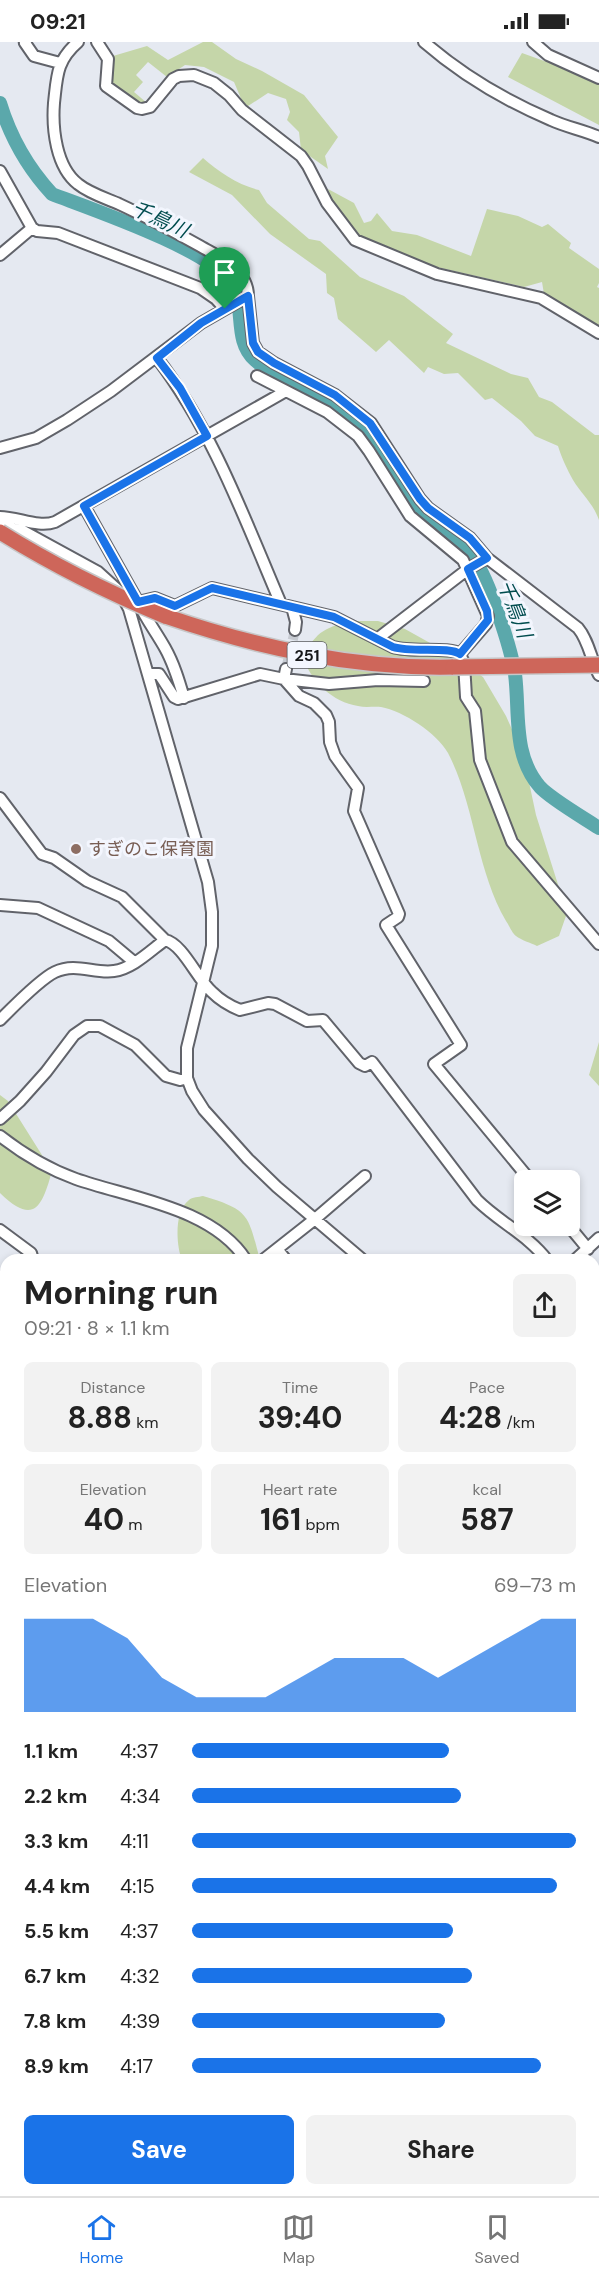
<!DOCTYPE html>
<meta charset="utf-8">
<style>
:root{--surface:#fff;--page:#f2f2f2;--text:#222;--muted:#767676;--line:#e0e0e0;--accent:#1a73e8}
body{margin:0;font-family:"DM Sans","Noto Sans JP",sans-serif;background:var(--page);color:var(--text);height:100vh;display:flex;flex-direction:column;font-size:22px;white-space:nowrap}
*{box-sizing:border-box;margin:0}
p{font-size:20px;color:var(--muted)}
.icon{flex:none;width:33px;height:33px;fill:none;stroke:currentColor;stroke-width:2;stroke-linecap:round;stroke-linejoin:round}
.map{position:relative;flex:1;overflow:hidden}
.sheet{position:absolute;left:0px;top:1212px;width:600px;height:942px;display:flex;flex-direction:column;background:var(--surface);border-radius:18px 18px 0 0;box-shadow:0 3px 9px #0003}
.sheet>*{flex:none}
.controls{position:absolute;left:514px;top:1128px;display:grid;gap:12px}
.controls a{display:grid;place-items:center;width:66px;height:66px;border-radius:9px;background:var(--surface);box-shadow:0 3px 9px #0003;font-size:30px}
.pin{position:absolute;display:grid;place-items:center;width:51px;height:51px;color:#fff;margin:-62px -26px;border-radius:50% 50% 50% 0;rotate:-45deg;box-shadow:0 0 6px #0007}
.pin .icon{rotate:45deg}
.round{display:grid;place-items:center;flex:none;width:63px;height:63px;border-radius:9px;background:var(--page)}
.head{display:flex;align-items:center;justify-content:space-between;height:102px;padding:0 24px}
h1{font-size:33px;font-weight:700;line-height:45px}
.metrics{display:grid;grid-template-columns:repeat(3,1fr);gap:9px;height:102px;padding:6px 24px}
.metrics div{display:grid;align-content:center;border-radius:9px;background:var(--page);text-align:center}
.metrics b{font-size:30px;font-weight:700}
.metrics small{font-size:16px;font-weight:400}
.metrics p{font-size:16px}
.chart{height:168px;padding:12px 24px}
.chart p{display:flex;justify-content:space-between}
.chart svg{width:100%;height:108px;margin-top:6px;fill:var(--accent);opacity:.7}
.primary-button{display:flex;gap:12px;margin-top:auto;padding:12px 24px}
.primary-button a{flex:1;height:69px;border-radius:9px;background:var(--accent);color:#fff;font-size:24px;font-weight:700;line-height:69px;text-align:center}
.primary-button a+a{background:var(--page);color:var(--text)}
ul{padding:0 24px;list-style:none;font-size:20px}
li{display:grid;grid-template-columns:96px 72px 1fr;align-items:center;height:45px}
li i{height:15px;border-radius:8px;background:var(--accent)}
.status{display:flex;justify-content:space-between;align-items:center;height:42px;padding:0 30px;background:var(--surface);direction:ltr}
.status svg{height:16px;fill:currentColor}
.tabs{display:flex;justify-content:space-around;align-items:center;height:84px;border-top:2px solid var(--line);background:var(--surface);font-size:16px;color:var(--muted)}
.tabs a{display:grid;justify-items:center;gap:3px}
.tabs .selected{color:var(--accent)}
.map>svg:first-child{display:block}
.green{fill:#c5d6a9}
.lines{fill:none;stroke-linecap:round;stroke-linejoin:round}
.stream{stroke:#5ba8ab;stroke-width:2}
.river{stroke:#5ba8ab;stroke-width:14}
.minor-tunnel{stroke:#c6cad1;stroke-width:10;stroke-dasharray:10 5;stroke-linecap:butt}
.minor-casing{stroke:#61636a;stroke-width:14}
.highway-casing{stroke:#c7c7c8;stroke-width:18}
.minor{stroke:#fff;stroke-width:10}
.highway{stroke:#ce665a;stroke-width:15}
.highway-bridge-casing{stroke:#c7c7c8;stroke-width:18;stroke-linecap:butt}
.highway-bridge{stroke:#ce665a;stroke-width:15}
.route-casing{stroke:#fff;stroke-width:12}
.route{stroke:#1a73e8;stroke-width:8}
.education-dot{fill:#8d6e63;stroke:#f3f6fe;stroke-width:2}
.labels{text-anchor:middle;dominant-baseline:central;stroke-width:6;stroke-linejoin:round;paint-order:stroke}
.shield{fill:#f3f6fe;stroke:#585a5e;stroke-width:1.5}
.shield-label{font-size:16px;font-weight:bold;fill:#16171a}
.education-label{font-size:18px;fill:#785e54;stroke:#f3f6fe;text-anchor:start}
.water-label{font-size:20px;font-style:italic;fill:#014c4e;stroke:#f3f6fe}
</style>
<div class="status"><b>09:21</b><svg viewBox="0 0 49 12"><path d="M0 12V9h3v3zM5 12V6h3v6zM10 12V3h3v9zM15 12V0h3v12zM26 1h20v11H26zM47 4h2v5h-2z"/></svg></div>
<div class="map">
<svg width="599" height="2154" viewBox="0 0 599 2154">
<rect width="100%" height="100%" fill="#e5e9f1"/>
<!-- green -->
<path class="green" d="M 203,0 L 212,0 L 236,17 L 262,29 L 304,53 L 338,95 L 325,114 L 328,127 L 301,108 L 299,90 L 287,78 L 290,70 L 286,57 L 268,51 L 245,66 L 234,40 L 204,25 L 185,23 L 167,35 L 148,20 L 136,33 L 143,40 L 134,50 L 147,61 L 143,65 L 111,45 L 113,14 L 147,4 L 168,18 Z
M 522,11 L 583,33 L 599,43 L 599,83 L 508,35 Z
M 203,116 C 219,130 238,143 259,148 L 267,161 L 309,197 L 320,199 L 360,235 L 404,254 L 453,292 L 446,301 L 511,332 L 528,336 L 539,355 L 552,360 L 595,393 L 599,393 L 599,478 C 593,461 582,453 573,438 C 567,427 562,417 558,404 L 535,394 L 521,379 L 492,356 L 485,358 L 458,331 L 444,332 L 428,325 L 424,331 L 389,298 L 376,310 L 338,277 L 334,256 L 327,251 L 326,232 L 270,192 L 232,153 L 189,130 Z
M 328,147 L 354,161 L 364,181 L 371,179 L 377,171 L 392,189 L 417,193 L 471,214 L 487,167 L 518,174 L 542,185 L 548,182 L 571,201 L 569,206 L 599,227 L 599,241 L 597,245 L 599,246 L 599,286 L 544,252 L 542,240 L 524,245 L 436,225 L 358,195 L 332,161 Z
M 354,579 L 378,579 L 405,587 L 448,611 L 483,635 L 506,674 L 523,712 L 536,773 L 567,871 L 559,894 L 537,904 C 531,901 521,898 516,894 C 512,891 509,883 506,879 C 476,827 475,763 448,711 C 437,691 403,669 381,665 C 374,664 366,666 358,664 C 333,660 311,640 303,615 C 317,588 326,585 354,579 Z
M 599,1000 L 599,1044 L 589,1033 Z
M 0,1053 L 8,1059 L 52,1129 C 42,1165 34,1184 0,1151 Z
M 203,1154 C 250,1168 248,1173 260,1218 L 182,1218 C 176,1203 174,1169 189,1158 C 192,1155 199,1155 203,1154 Z
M 0,1314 L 6,1314 L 6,1359 L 0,1359 Z
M 594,1584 L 599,1588 L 599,1671 L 594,1665 Z
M 594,1949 L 599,1960 L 599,2154 L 585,2154 L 578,2148 L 594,2148 Z"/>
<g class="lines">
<!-- stream -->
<path class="stream" d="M 594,1985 L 599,1993"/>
<!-- river -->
<path class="river" d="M 0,61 C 10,94 28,126 52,152 C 91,167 212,208 232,242 C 246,265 233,299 255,318 C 282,342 319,351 349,372 C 371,388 388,426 403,449 C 407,455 410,463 415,468 C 433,486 459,496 474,517 C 489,538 511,606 515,632 C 520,670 512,713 540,745 C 551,757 584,776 599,786
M 0,1309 L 6,1310"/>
<!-- minor-tunnel -->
<path class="minor-tunnel" d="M 286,627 L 295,588"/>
<defs>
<path id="minor" d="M 26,0 L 25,1 L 34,14 L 60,21
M 97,0 L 108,17 L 106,44 L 137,66 L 142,67 L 150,65 L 173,37 L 179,34 L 194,33 L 214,41 L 229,53 L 242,68 L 301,114 L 308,124 L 327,161 L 355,198 L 437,232 L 541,256 L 599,291
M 424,0 C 462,33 504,58 551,78 C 566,85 583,88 599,95
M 533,0 L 548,13 L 599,36
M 0,129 L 32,186 L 37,189 L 58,191 L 200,246 L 216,257 L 225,267
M 0,213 L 32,186
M 248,254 L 253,301 L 258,310 L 274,321 L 335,353 L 371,381 L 420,457 L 428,466 L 470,496 L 487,516 L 578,586 C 589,599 591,618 599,633
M 157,316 C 213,389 245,478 281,562
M 257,334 L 327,370 L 358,394 L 369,409 L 410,474 L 463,518 L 488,574 L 486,582 L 460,612
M 0,406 L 36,396 L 67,378 L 111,349 L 201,281 L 248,254 C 248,243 243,235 235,226 C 225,217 212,211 200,204 C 173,189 147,175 119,162 C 105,156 89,151 78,142 C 56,125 52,87 54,61 C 57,35 56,19 78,0
M 84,464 L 138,560 C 146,577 156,590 165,606 C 174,622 179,639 184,656
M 0,475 C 18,475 38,486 55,480 L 286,349
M 0,484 L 23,489 L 98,530 L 120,550 L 129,567 L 208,840 L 212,870 L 212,904 L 187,1006 L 187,1036 L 192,1049 L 204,1068 L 248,1117 L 277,1145 L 363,1218
M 138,560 L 155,556 L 175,564 L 212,546 L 334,575 L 393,605 C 412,611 450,604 460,612 L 464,621 L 466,655 L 475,669 L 480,718 L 512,800 L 599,902
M 292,565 L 296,580 L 295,588
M 377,597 L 468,527 L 487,516
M 286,627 L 284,637 L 299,654 L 314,661 L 326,673 L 329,680 L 330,700 L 335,714 L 358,746 L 354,769 L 399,872 L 398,875 L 386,883 L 461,1003 L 434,1022 L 530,1138
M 148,632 L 159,632 L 174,655 L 178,657 L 260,632 L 284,637 L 329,642 L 378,638 L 424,639
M 0,756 L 42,812 L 54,816 L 87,839 L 122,855 L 165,898 C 183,902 197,937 212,950 C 219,957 230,964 240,968 L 268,961 L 275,962 L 307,979 L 323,978 L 359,1021 L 365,1024 L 372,1020 L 477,1158 C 499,1180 528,1193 547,1218
M 0,863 L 38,866 L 109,899 L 134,920
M 0,978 C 13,965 40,937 55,930 C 76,920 94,932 114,929 C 132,927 150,909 165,898
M 0,1077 L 20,1059 L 46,1030 L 74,993 L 87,984 L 100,984 L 135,1003 L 166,1034 L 180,1038 L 187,1036
M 0,1094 C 23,1112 48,1127 76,1137 C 131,1156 213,1166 246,1218
M 569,1184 L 588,1207
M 0,1188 L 31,1211 L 33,1218
M 277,1207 L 286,1218
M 263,1218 L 315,1177 L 365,1134
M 575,1218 L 599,1196
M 0,1289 L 6,1276
M 594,1300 L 599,1304
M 0,1302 L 6,1304
M 594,1466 L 599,1471
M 0,1518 L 6,1523
M 594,1639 L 599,1642
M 0,1670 L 6,1678
M 594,1729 L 599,1734
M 594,1970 L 599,1979
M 0,1986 L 6,1998
M 594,2033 L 599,2033
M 0,2085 L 6,2089
M 71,2148 L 75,2154
M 118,2148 L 124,2154
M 153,2148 L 160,2154
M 424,2148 L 429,2154
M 584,2148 L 586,2154
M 171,2154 L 173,2148
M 457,2154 L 465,2148
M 532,2154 L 540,2148"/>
<path id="highway" d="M 165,574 C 259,606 353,627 453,625"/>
</defs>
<!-- minor casing -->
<use href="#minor" class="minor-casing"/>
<!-- highway casing -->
<use href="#highway" class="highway-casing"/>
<!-- minor -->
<use href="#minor" class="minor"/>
<!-- highway -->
<use href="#highway" class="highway"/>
<defs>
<path id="highway-bridge" d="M 0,490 C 53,523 107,550 165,574
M 453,625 L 599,623"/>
</defs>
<!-- highway-bridge casing -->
<use href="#highway-bridge" class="highway-bridge-casing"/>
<!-- highway-bridge -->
<use href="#highway-bridge" class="highway-bridge"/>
</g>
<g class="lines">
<defs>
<path id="route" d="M 248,254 L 253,301 L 258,310 L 274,321 L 335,353 L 370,381 L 420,457 L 428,466 L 470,496 L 487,516 L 468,527 L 487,569 L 488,578 L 460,612 C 449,604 412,611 393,605 L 334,575 L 212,546 L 175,564 L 155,556 L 138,560 L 84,464 L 207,394 L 180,346 L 157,316 L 201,281 Z"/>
</defs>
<!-- route casing -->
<use href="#route" class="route-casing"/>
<!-- route -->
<use href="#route" class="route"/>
</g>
<!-- markers -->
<circle class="education-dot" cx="76" cy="807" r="6"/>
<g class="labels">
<!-- shield labels -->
<rect class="shield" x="287.5" y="600" width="39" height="26" rx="4.5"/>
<g class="shield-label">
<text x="307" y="613">251</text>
</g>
<!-- education labels -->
<g class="education-label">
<text x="88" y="807">すぎのこ保育園</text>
</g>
<!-- water labels -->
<g class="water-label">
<text transform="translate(160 177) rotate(25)">千鳥川</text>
<text transform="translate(515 567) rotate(69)">千鳥川</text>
</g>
</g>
</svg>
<div class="controls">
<a><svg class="icon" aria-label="layers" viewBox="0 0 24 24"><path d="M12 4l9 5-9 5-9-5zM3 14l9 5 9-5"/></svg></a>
</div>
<div class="pin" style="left:225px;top:267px;background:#1e9e55"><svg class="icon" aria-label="arrive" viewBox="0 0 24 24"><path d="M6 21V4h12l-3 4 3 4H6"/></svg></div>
<section class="sheet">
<div class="head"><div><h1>Morning run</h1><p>09:21 · 8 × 1.1 km</p></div><a class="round"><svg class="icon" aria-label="share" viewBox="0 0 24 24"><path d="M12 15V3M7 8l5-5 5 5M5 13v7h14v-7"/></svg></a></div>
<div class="metrics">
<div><p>Distance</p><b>8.88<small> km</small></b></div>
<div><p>Time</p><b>39:40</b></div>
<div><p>Pace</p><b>4:28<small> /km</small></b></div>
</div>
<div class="metrics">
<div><p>Elevation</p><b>40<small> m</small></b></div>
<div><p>Heart rate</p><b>161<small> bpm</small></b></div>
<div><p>kcal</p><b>587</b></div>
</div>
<div class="chart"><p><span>Elevation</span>69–73 m</p>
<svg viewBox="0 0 160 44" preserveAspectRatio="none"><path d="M0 44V6L10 6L20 6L30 14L40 30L50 38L60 38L70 38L80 30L90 22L100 22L110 22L120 30L130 22L140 14L150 6L160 6V44z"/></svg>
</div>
<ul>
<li><b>1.1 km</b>4:37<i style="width:67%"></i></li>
<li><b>2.2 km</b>4:34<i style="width:70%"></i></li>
<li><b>3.3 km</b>4:11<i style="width:100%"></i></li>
<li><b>4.4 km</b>4:15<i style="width:95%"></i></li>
<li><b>5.5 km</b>4:37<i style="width:68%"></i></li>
<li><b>6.7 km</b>4:32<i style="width:73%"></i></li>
<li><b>7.8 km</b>4:39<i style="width:66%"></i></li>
<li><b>8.9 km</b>4:17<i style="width:91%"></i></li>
</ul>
<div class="primary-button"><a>Save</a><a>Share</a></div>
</section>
</div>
<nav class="tabs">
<a class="selected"><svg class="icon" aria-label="home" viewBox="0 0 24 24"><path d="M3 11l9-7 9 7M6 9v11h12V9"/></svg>Home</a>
<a><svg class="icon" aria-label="map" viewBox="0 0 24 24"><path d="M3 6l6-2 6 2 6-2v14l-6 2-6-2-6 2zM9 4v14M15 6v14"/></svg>Map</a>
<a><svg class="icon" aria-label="saved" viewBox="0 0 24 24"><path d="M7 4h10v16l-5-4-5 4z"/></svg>Saved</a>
</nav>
